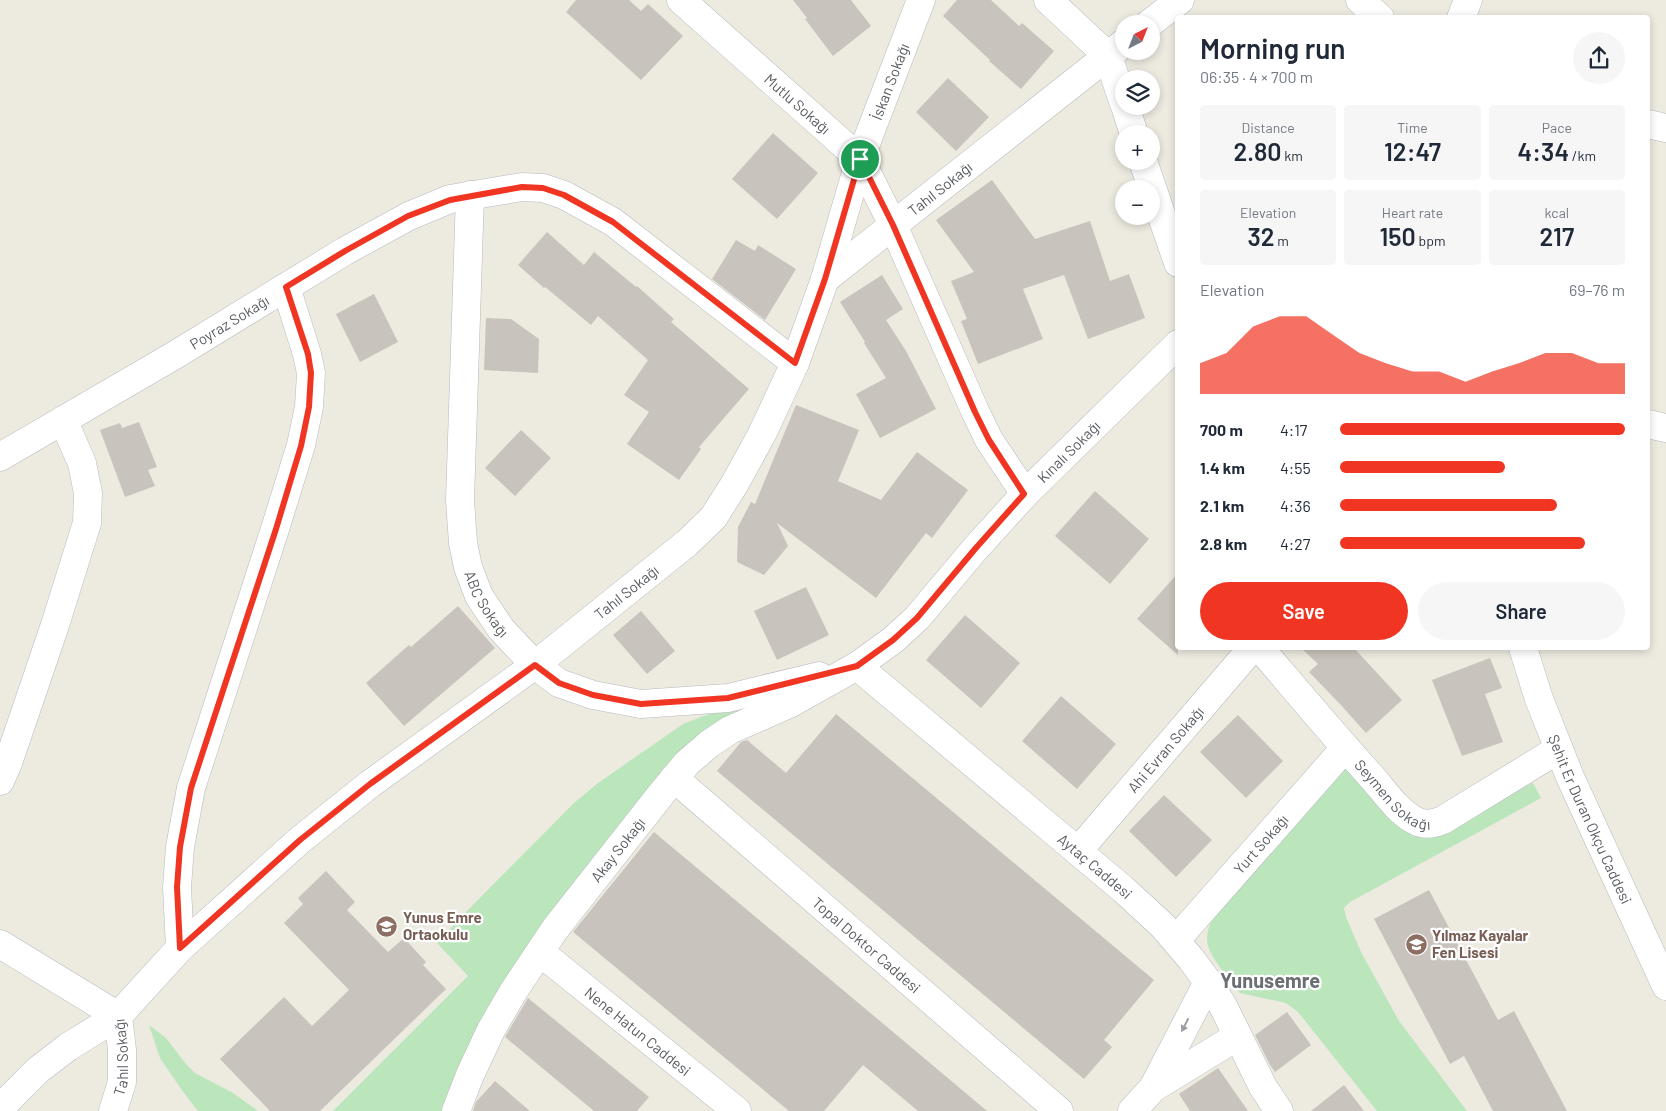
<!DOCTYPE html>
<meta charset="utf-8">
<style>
:root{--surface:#fff;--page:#f6f6f7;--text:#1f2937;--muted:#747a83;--accent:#f03623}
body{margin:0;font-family:Barlow,sans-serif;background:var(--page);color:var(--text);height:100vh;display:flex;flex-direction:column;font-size:19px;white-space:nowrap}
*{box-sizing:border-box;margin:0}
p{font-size:16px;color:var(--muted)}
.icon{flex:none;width:28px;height:28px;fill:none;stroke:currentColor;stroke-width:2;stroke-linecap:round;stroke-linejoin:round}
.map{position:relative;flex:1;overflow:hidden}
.sheet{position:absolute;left:1175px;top:15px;width:475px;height:635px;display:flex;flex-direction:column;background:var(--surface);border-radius:5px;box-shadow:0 2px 8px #0003}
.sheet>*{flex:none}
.needle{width:32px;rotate:42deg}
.buttons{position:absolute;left:1115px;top:15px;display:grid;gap:10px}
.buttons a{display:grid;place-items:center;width:45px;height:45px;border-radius:50%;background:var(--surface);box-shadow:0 2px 8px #0003;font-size:25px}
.pin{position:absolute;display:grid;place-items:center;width:42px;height:42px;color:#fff;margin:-21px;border:2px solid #fff;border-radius:50%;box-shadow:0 1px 5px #0007}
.round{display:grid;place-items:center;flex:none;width:52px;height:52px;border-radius:26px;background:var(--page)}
.head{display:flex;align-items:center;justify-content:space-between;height:85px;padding:0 25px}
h1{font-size:28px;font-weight:600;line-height:38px}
.stats{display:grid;grid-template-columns:repeat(3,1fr);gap:8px;height:85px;padding:5px 25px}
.stats div{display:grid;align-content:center;border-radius:5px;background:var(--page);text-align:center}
.stats b{font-size:25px;font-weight:600}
.stats small{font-size:14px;font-weight:400}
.stats p{font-size:14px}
.chart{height:140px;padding:10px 25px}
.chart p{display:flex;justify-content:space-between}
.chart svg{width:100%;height:90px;margin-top:5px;fill:var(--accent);opacity:.7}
.button{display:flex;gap:10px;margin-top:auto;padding:10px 25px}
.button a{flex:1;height:58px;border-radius:30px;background:var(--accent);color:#fff;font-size:20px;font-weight:600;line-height:58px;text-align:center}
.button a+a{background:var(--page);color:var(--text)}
ul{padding:0 25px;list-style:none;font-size:16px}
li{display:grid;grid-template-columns:80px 60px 1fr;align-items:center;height:38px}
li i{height:12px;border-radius:6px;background:var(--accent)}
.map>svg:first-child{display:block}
.green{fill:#bbe6bc}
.building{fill:#c8c4bd}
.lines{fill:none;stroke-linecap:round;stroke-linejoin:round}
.minor-casing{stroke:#b6b9be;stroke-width:29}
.minor{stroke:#fff;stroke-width:28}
.oneway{fill:#9b9ea1}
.route-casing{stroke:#fff;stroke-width:10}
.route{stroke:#f03623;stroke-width:6}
.labels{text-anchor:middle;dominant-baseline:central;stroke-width:4.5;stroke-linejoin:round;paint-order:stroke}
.street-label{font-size:15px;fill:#595d62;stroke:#fff}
.education-label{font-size:15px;font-weight:bold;fill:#785e54;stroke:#fff;text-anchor:start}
.district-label{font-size:20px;font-weight:bold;fill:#6a6f74;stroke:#fff}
</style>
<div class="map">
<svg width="1666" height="1111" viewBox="0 0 1666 1111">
<rect width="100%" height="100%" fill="#edeae0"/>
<!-- green -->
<path class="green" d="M 776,702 L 695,740 L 445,1111 L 333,1111 L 468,976 L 437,943 L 464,914 L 574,803 L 598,783 L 683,724 L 722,709 Z
M 1348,767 L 1412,836 L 1425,838 L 1533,783 L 1541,798 L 1350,902 L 1344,908 L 1346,917 L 1361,952 L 1399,1021 L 1467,1111 L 1377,1111 L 1298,1012 L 1286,1003 L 1240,993 C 1230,979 1208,957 1207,940 C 1207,929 1212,919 1216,909 L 1334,775 Z
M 149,1025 L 166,1038 L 186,1064 L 195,1073 L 233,1093 L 258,1111 L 198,1111 L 181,1089 L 160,1058 Z"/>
<!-- building -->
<path class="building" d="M 576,0 L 629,0 L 641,11 L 648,4 L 683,36 L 641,80 L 566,12 Z
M 793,0 L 851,0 L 871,26 L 833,56 L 805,19 L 807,18 Z
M 957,0 L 991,0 L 1019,26 L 1022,23 L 1054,51 L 1021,89 L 989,61 L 990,60 L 943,16 Z
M 948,78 L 989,117 L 956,151 L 916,112 Z
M 773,133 L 818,173 L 777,219 L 732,179 Z
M 992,180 L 1035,239 L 1090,221 L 1110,281 L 1129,274 L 1145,318 L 1088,339 L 1064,275 L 1023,289 L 1043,339 L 978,364 L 961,321 L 967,319 L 951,281 L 974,272 L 936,220 Z
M 547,232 L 584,265 L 594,252 L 636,287 L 637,286 L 674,319 L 671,322 L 749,389 L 699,447 L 701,449 L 679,480 L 627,444 L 649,412 L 624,395 L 648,360 L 598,316 L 591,325 L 545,287 L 544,288 L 518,265 Z
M 736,240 L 755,251 L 758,245 L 796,269 L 765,320 L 712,279 Z
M 882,275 L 903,309 L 886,320 L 906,351 L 936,409 L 880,438 L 856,394 L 886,378 L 864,343 L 865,342 L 840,302 Z
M 374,294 L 398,342 L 360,362 L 336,314 Z
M 486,318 L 511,319 L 539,339 L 538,373 L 484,370 Z
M 796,405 L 859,430 L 838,481 L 881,500 L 917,452 L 968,490 L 932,538 L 926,533 L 876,598 L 777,523 L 788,546 L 764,575 L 737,562 L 738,527 L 751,502 L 755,504 Z
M 139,422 L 157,467 L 148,470 L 155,486 L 125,497 L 100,430 L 120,423 L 122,428 Z
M 521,430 L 551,458 L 515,496 L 485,468 Z
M 1095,491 L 1149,539 L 1110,584 L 1055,536 Z
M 1178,573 L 1178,655 L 1137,619 Z
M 806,587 L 829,635 L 777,660 L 754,611 Z
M 458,606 L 495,648 L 404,726 L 366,683 L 409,645 L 411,647 Z
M 641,611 L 675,651 L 647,674 L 613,635 Z
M 965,615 L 1020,663 L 981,708 L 926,660 Z
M 1301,648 L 1354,648 L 1402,700 L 1366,733 L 1340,704 L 1309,672 L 1318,664 Z
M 1490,658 L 1502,688 L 1485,694 L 1503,742 L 1462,756 L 1432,680 Z
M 1061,696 L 1116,744 L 1077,789 L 1022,741 Z
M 836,714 L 1154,980 L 1104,1040 L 1112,1047 L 1084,1079 L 717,771 L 741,742 L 747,740 L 786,773 Z
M 1238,715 L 1283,761 L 1246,798 L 1200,752 Z
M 1164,795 L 1212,840 L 1176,877 L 1129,831 Z
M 654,832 L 911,1047 L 987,1111 L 918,1111 L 863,1065 L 824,1111 L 789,1111 L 573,932 Z
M 326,871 L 355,902 L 347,910 L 388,952 L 404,938 L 426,962 L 423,965 L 446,989 L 320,1111 L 270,1111 L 220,1059 L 284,997 L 312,1026 L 349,990 L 284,923 L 303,904 L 298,898 Z
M 1429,890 L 1498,1020 L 1514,1011 L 1567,1111 L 1493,1111 L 1464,1056 L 1450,1064 L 1374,919 Z
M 528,998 L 649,1097 L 637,1111 L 594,1111 L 505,1037 Z
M 1287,1012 L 1311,1045 L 1275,1072 L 1270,1065 L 1255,1035 Z
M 1218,1068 L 1248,1111 L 1190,1111 L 1179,1094 Z
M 495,1081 L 530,1111 L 473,1111 L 476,1102 Z
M 1344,1085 L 1364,1111 L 1311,1111 Z"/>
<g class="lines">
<defs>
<g id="minor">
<path id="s1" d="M 681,0 L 860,159 L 893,225 L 975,411 L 989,440 L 1025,494"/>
<path d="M 1048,0 L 1108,56 L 1124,104"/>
<path d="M 1360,0 L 1380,18"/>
<path d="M 1461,18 L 1468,0"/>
<path d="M 1149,24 L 1180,0"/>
<path d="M 1125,106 L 1134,134"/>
<path d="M 1648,124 L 1666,128"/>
<path d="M 1143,161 L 1178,263"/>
<path id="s2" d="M 470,195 L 460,500 L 463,543 L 468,567 L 479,596 L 501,629 L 535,665 L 559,683 L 593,695 L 641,704 L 728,698 L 819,676"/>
<path id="s3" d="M 825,279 L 860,159 L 921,0"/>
<path d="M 1648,424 L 1666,428"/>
<path id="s4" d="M 0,457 L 175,355 L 345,251 L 409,216 L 450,199 L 522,187 L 543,188 L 564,195 L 613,222 L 795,363"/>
<path id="s5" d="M 1260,648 C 1296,690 1332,733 1369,774 C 1383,789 1396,810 1414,820 C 1424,826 1434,824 1443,820 L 1559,749"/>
<path id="s6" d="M 1523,648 L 1539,699 L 1570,777 L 1666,986"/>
<path id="s7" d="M 857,666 L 1124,890 L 1163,926 L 1191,959 L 1208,982 L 1223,1006 L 1263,1087 L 1279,1111"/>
<path id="s8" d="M 674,778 L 1059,1111"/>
<path d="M 0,781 L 8,763 L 55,625 L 87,523 L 88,493 L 82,463 L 63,420"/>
<path id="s9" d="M 1078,851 L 1252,648"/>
<path id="s10" d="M 1176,940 L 1345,748"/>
<path d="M 0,944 L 118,1016 L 68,1047 L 38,1070 L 0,1108"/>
<path d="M 180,948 L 177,887 L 180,847 L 191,788 L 275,529 L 301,445 L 309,407 L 311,373 L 307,354 L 286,287"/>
<path id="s11" d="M 540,952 L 737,1111"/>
<path d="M 1153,1088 L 1208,982"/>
<path id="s12" d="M 113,1111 L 122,1082 L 122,1050 L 118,1016 L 180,948 L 300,840 L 370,784 L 535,665 L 687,543 L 713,518 L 734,485 L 762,434 L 795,363 L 825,279 L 1124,43"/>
<path id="s13" d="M 456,1111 L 470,1075 L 491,1030 L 513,992 L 555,929 L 662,793 L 687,763 L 709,744 L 730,730 L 789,704 L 857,666 L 893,640 L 917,618 L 975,549 L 1025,494 L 1178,344"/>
<path d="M 1132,1111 L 1153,1088 L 1238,1036"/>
</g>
</defs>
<!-- minor casing -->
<use href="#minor" class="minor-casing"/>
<!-- minor -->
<use href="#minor" class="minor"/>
</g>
<!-- one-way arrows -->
<defs><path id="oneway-solid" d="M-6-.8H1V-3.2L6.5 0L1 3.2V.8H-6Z" transform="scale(1.25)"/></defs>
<use class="oneway" href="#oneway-solid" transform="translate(1185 1025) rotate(117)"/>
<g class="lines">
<defs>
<path id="route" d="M 860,159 L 893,225 L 975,412 L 989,440 L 1024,494 L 975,549 L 917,618 L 893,640 L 857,666 L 728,698 L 641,704 L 593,695 L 559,683 L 535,665 L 370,784 L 300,840 L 180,948 L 177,887 L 180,847 L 191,788 L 276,529 L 301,446 L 309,407 L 311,373 L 308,354 L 286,287 L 345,251 L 408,216 L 450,200 L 522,187 L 543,188 L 564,195 L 613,222 L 795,363 L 825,279 Z"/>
</defs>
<!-- route casing -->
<use href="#route" class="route-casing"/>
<!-- route -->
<use href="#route" class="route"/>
</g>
<!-- icons -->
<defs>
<symbol id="school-disc" viewBox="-11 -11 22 22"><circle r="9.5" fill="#8d6e63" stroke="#fff"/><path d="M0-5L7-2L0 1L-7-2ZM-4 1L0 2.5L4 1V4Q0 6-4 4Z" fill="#fff"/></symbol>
</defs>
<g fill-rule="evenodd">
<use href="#school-disc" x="374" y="914" width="25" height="25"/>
<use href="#school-disc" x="1404" y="932" width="25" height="25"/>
</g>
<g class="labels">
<!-- street labels -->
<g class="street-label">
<text stroke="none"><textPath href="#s3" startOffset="208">İskan Sokağı</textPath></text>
<text stroke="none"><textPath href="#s1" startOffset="156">Mutlu Sokağı</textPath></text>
<text stroke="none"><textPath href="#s12" startOffset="1285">Tahıl Sokağı</textPath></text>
<text stroke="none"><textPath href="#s4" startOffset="266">Poyraz Sokağı</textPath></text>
<text stroke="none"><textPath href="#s13" startOffset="919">Kınalı Sokağı</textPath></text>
<text stroke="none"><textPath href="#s12" startOffset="760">Tahıl Sokağı</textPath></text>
<text stroke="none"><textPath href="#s2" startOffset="414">ABC Sokağı</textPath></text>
<text stroke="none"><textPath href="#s9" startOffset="134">Ahi Evran Sokağı</textPath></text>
<text stroke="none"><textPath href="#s5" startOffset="199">Seymen Sokağı</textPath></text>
<text stroke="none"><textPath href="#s6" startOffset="184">Şehit Er Duran Okçu Caddesi</textPath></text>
<text stroke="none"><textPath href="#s10" startOffset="128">Yurt Sokağı</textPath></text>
<text stroke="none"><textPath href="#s13" startOffset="309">Akay Sokağı</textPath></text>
<text stroke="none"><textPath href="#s7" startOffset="311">Aytaç Caddesi</textPath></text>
<text stroke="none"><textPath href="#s8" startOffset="255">Topal Doktor Caddesi</textPath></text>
<text stroke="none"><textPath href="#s11" startOffset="126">Nene Hatun Caddesi</textPath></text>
<text stroke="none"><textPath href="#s12" startOffset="55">Tahıl Sokağı</textPath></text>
</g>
<!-- education labels -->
<g class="education-label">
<text x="403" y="917">Yunus Emre<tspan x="403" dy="17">Ortaokulu</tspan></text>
<text x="1432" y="935">Yılmaz Kayalar<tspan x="1432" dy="17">Fen Lisesi</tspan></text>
</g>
<!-- district labels -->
<g class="district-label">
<text x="1270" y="980">Yunusemre</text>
</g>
</g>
</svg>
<div class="buttons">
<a><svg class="needle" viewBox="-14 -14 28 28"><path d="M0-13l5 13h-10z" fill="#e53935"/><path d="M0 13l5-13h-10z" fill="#747a83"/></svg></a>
<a><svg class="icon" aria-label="layers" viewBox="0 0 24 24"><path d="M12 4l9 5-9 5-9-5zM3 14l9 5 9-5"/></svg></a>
<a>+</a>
<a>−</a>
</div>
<div class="pin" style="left:860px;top:159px;background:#1e9e55"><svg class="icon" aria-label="arrive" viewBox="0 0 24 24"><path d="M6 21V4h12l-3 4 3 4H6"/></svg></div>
<section class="sheet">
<div class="head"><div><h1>Morning run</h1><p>06:35 · 4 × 700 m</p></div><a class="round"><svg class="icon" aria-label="share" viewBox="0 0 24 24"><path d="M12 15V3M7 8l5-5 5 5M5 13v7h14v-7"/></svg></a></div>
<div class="stats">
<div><p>Distance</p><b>2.80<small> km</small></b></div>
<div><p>Time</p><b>12:47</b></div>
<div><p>Pace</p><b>4:34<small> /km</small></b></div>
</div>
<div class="stats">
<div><p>Elevation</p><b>32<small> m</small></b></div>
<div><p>Heart rate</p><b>150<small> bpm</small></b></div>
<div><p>kcal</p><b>217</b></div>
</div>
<div class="chart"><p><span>Elevation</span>69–76 m</p>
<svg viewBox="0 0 160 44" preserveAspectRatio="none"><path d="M0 44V29L10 24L20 11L30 6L40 6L50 15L60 24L70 29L80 33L90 33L100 38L110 33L120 29L130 24L140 24L150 29L160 29V44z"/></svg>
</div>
<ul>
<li><b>700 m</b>4:17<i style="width:100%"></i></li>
<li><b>1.4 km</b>4:55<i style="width:58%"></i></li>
<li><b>2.1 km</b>4:36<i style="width:76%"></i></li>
<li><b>2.8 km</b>4:27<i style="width:86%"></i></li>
</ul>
<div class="button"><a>Save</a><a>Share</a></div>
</section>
</div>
